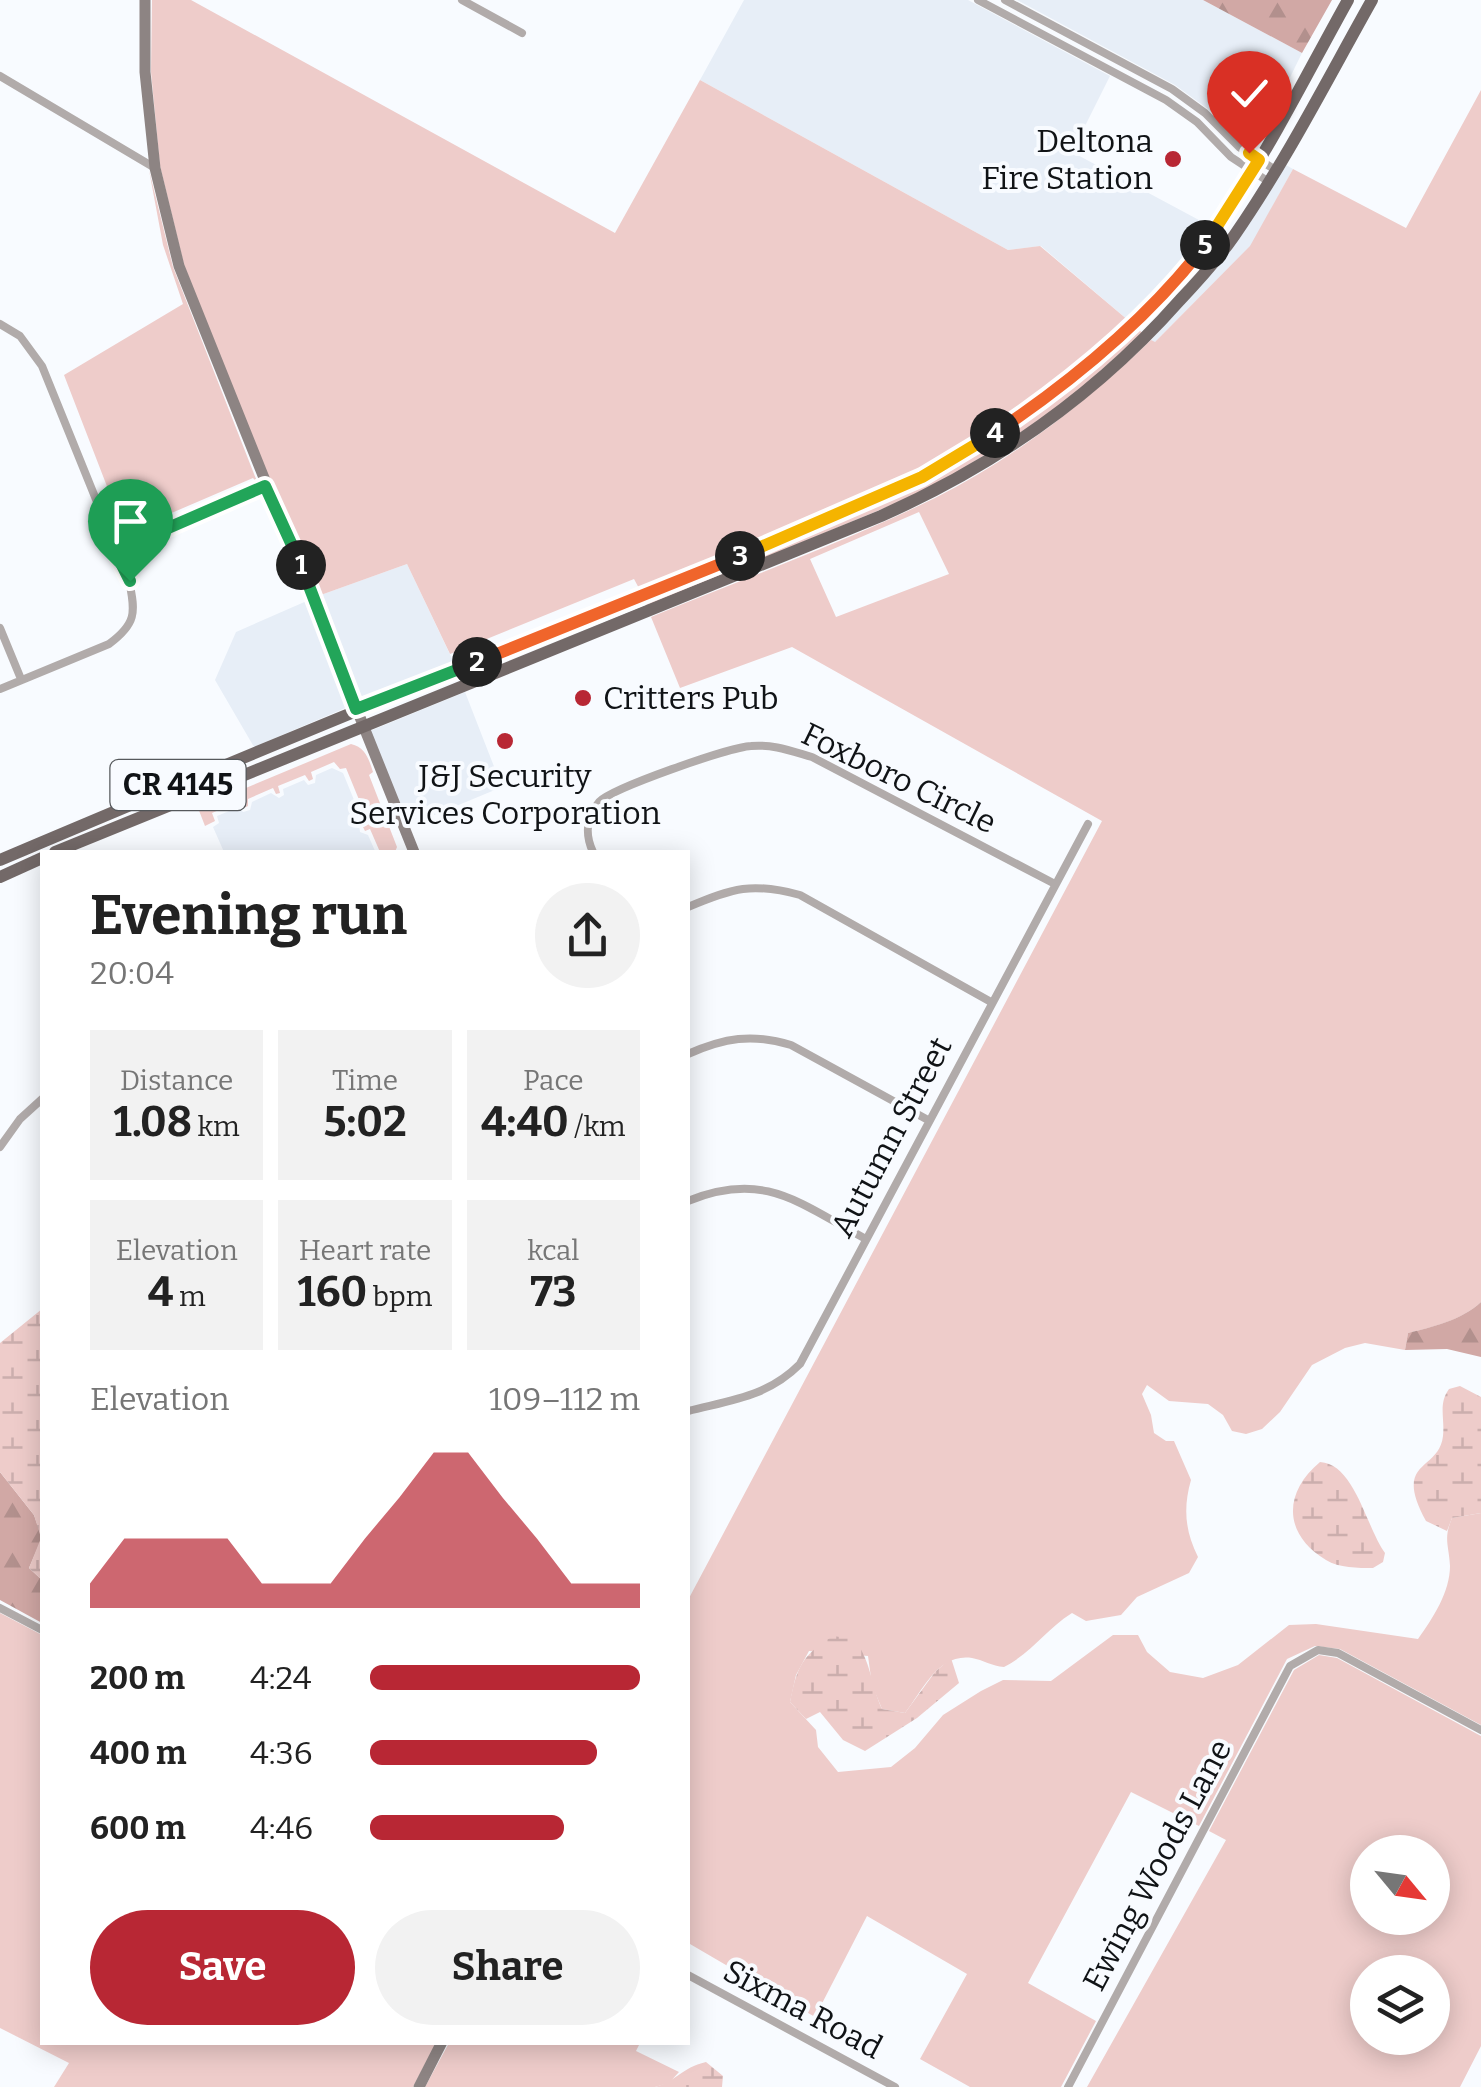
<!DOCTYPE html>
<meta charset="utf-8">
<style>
:root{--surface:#fff;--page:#f2f2f2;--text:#222;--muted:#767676;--accent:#b82734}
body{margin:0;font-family:Bitter,serif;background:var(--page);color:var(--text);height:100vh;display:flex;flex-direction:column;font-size:38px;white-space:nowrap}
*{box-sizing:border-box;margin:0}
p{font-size:32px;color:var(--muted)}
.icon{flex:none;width:55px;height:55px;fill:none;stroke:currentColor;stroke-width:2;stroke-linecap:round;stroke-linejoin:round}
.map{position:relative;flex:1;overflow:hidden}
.drawer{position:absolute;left:40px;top:850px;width:650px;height:1195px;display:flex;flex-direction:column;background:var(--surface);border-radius:0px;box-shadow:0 5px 25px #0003}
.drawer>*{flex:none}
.needle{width:65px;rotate:119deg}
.fabs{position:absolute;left:1350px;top:1835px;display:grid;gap:20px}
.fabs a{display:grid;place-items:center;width:100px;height:100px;border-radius:50%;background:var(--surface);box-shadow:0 5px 25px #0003;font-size:50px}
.pin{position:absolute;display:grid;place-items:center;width:85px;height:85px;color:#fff;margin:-102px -42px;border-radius:50% 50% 50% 0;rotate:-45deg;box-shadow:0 0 10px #0007}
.pin .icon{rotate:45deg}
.km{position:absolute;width:50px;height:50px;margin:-25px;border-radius:50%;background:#222;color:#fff;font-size:28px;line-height:50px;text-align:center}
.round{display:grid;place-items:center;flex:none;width:105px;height:105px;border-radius:52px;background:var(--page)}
.overview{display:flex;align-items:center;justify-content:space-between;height:170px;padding:0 50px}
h1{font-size:55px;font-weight:700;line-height:75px}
.figures{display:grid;grid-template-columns:repeat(3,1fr);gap:15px;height:170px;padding:10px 50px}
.figures div{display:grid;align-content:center;border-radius:0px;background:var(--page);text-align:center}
.figures b{font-size:42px;font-weight:700}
.figures small{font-size:28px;font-weight:400}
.figures p{font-size:28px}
.chart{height:280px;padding:20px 50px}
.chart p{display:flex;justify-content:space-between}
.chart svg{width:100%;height:180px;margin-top:10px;fill:var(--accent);opacity:.7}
.button{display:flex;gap:20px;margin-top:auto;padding:20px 50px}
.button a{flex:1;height:115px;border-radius:60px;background:var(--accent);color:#fff;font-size:40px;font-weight:700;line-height:115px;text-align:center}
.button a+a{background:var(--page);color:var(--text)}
ul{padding:0 50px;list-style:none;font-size:32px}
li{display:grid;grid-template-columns:160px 120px 1fr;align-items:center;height:75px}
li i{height:25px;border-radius:12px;background:var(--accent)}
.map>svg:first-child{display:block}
.built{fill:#e7eef7}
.green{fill:#eeccca;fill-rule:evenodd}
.forest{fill:url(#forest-firs)}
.wetland{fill:url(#wetland-marsh)}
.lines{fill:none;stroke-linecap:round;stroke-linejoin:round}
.street{stroke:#b1abaa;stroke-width:8}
.secondary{stroke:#8d8483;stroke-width:11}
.primary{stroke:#736968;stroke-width:12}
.split-1-casing{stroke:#fff;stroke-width:20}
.split-2-casing{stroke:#fff;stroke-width:20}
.split-3-casing{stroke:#fff;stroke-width:20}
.split-4-casing{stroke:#fff;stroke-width:20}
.split-5-casing{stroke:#fff;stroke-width:20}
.split-6-casing{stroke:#fff;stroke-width:20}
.split-1{stroke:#22a559;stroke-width:12}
.split-2{stroke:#22a559;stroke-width:12}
.split-3{stroke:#f0652b;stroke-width:12}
.split-4{stroke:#f5b400;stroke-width:12}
.split-5{stroke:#f0652b;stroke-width:12}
.split-6{stroke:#f5b400;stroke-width:12}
.poi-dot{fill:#b82734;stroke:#f8fbff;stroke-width:4}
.labels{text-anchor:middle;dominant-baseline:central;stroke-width:8;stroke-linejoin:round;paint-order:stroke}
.shield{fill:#f8fbff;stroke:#56595c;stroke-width:2.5}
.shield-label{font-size:30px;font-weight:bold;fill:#101316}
.poi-label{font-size:32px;fill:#101316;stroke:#f8fbff;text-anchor:end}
.street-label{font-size:32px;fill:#101316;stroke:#f8fbff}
</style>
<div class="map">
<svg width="1481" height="2087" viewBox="0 0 1481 2087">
<defs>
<pattern id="forest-firs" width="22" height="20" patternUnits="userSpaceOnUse" patternTransform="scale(2.5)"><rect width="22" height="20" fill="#d1a8a5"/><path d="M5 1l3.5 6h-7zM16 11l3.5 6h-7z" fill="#b2908d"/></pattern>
<pattern id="wetland-marsh" width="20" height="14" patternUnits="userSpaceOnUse" patternTransform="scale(2.5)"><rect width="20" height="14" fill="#eeccca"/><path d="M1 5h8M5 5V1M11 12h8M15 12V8" fill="none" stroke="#cbaead"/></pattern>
</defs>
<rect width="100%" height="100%" fill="#f8fbff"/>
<!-- built -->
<path class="built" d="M 744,0 L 968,0 L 1110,76 L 1072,152 L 1212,227 L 1129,321 L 1041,246 L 1008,250 L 700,80 Z
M 1017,0 L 1203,0 L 1302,53 L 1254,150 L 1208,109 L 1175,85 Z
M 1286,165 L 1293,169 L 1251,246 L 1154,343 L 1151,340 L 1210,275 Z
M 407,564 L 455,665 L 359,702 L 318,596 Z
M 309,600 L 350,706 L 254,747 L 215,680 L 236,632 Z
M 465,692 L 502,787 L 408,826 L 370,731 Z
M 332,768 L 343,773 L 363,822 L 359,825 L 360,832 L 368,835 L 375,851 L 224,852 L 213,827 L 219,823 L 217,816 L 239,807 L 243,812 L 250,810 L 252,802 L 271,793 L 279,798 L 284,795 L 283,789 L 304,780 L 308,785 L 315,783 L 316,775 Z"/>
<!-- green -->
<path class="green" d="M 152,0 L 191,0 L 615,233 L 700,80 L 1008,250 L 1040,246 L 1129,321 C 1065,379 997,431 920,472 C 831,519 733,553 641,592 L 634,579 L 450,654 L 407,564 L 318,596 L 269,485 L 184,265 L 160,166 L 151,72 Z
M 1481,90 L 1481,1302 C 1462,1320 1433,1327 1408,1333 L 1405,1350 L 1365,1343 L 1345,1348 L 1312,1365 L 1280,1412 L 1262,1429 L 1246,1434 L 1232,1431 L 1223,1415 L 1208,1404 L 1169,1401 L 1147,1385 L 1142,1394 L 1151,1415 L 1154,1433 L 1166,1441 L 1174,1441 L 1191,1480 C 1183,1508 1185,1531 1198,1557 L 1189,1573 L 1137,1597 L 1121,1615 L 1086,1621 L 1072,1613 C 1045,1630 1033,1652 1004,1667 C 992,1666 983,1660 972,1658 C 938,1653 923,1690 905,1713 L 882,1709 L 872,1685 L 868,1656 L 809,1651 L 796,1675 L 790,1702 L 816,1730 L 818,1747 L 838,1772 L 891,1767 L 915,1748 L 943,1715 L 981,1691 L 1003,1680 L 1051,1681 L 1113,1635 L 1138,1635 L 1147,1652 L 1170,1672 L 1203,1678 L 1238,1665 L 1289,1625 L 1316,1624 L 1418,1639 C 1433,1618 1450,1592 1450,1566 C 1449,1545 1443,1539 1452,1518 L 1481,1513 L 1481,1725 L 1340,1649 L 1315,1646 L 1287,1659 L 1199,1826 L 1131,1792 L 1028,1983 L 1096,2021 L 1061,2087 L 970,2087 L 920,2059 L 967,1974 L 867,1916 L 815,2017 L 690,1944 L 688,1946 L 688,1600 L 1102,821 L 792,647 L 680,688 L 651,617 C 745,578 843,543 935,498 C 1015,458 1086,402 1151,340 L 1155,342 L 1250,246 L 1293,169 L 1406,228 ZM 919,512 L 949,574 L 836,617 L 810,559 Z
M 149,170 L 173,267 L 258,484 L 253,478 L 125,533 L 64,375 L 183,304 L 163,245 Z
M 1137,329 L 1143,333 L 1055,411 L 930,489 L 647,607 L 645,602 L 925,481 Z
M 351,744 C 365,747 369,759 373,772 L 369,775 L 397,847 L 395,852 L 380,852 L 370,829 L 365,831 L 363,827 L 369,824 L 346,768 L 340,769 L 334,762 L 311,772 L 313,779 L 309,781 L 305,775 L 278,786 L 280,793 L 276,794 L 273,788 L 248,799 L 248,806 L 244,808 L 240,801 L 212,813 L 215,821 L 205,826 L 198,808 Z
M 0,1613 L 42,1635 L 42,2042 L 436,2043 L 413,2087 L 54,2087 L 69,2063 L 0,2028 Z
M 1319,1655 L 1337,1658 L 1481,1736 L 1481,2046 L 1460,2087 L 1087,2087 L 1226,1840 L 1209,1831 L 1294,1670 ZM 1368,1852 L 1432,1852 L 1432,1918 L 1368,1918 ZM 1368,1972 L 1432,1972 L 1432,2038 L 1368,2038 Z
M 449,2043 L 640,2043 L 636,2051 L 679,2072 L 669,2083 L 655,2087 L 425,2087 Z"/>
<!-- forest -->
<path class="forest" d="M 1203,0 L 1332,0 L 1302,53 Z
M 1481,1302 L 1481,1357 L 1447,1349 L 1405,1350 L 1408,1333 C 1432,1327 1462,1320 1481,1302 Z
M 0,1472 L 34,1515 L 42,1538 L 29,1568 L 42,1580 L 42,1623 L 0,1600 Z"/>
<!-- wetland -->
<path class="wetland" d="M 42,1309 L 42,1580 L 29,1568 L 41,1538 L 34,1515 L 0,1472 L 0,1343 Z
M 1460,1386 L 1481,1397 L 1481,1513 L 1452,1518 L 1447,1531 L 1426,1521 C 1392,1459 1439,1472 1443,1436 C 1445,1418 1438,1404 1449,1389 Z
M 1320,1462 C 1355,1464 1366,1527 1385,1553 L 1383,1562 L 1373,1568 C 1358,1568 1339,1568 1326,1560 C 1283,1534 1283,1493 1320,1462 Z
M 833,1636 L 854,1639 C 871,1660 871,1685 882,1709 L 905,1713 L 935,1672 L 951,1658 L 959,1683 L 917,1718 L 865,1751 L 843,1740 L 820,1712 L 806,1719 L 790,1702 C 797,1667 802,1655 833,1636 Z
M 706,2062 L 723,2076 L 722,2087 L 655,2087 C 677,2081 681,2068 706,2062 Z"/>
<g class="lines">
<!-- street -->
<path class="street" d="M 462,0 L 522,33
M 978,0 L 1166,100 L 1197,122 L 1231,157 L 1269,182
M 1005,0 L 1172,89 L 1205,113 L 1239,147 L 1277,171
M 0,76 L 155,168
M 0,324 L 20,336 L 42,366 L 129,581 C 136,613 136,624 109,644 L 0,689
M 115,551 L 265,486
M 0,628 L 21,679
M 593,852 C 585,835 586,817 599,802 C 612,788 730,747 751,746 C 773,744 791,751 812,757 L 1055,884
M 688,907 C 733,888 752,882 800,895 L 991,1002
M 688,1054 C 724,1038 752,1033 791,1045 L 928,1120
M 0,1147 L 20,1119 L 42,1099
M 688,1201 C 764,1170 799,1203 864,1238
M 688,1411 C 731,1400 767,1397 800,1364 L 1088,824
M 0,1608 L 42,1630
M 688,1975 L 895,2087
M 1068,2087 L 1290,1666 L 1318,1650 L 1338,1653 L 1481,1730"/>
<!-- secondary -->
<path class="secondary" d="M 145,0 L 145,72 L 155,168 L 179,266 L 414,852
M 419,2087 L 442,2042"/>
<!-- primary -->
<path class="primary" d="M 55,852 L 881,516 C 996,465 1096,395 1180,300 C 1199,280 1218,259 1234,236 C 1286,161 1327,80 1372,0
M 0,860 C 163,791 326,722 490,657 C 578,622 665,587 752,551 C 808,527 865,505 919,478 C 998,438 1071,384 1134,324 C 1229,234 1285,113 1348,0
M 0,877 L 42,858"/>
</g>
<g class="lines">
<defs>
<path id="split-1" d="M 130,581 L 115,551 L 265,486 L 301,565"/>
<path id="split-2" d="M 301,565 L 356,709 L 477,662"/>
<path id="split-3" d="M 477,662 L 740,556"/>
<path id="split-4" d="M 740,556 L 922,477 L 995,433"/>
<path id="split-5" d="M 995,433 C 1074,380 1147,320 1205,245"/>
<path id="split-6" d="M 1205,245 L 1259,160 L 1249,153"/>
</defs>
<!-- split-1 casing -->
<use href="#split-1" class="split-1-casing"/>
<!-- split-2 casing -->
<use href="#split-2" class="split-2-casing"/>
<!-- split-3 casing -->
<use href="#split-3" class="split-3-casing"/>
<!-- split-4 casing -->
<use href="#split-4" class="split-4-casing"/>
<!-- split-5 casing -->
<use href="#split-5" class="split-5-casing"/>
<!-- split-6 casing -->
<use href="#split-6" class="split-6-casing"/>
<!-- split-1 -->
<use href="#split-1" class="split-1"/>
<!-- split-2 -->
<use href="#split-2" class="split-2"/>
<!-- split-3 -->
<use href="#split-3" class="split-3"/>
<!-- split-4 -->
<use href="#split-4" class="split-4"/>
<!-- split-5 -->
<use href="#split-5" class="split-5"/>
<!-- split-6 -->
<use href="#split-6" class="split-6"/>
</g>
<!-- markers -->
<g class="poi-dot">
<circle cx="1173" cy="159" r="10"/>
<circle cx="583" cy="698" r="10"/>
<circle cx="505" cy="741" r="10"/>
</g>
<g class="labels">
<!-- shield labels -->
<rect class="shield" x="110.5" y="760" width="135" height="50" rx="8"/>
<g class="shield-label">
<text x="178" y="785">CR 4145</text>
</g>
<!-- poi labels -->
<g class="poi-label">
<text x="1153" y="141">Deltona<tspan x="1153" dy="37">Fire Station</tspan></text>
<text x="603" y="698" text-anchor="start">Critters Pub</text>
<text x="505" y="776" text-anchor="middle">J&amp;J Security<tspan x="505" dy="37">Services Corporation</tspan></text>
</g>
<!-- street labels -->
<g class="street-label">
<text transform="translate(899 778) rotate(26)">Foxboro Circle</text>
<text transform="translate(891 1137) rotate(-62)">Autumn Street</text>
<text transform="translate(1157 1865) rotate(-62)">Ewing Woods Lane</text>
<text transform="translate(803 2009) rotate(28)">Sixma Road</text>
</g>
</g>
</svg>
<div class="fabs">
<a><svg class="needle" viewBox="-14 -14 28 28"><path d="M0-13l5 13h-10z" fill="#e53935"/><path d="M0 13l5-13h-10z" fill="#767676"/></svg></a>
<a><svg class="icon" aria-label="layers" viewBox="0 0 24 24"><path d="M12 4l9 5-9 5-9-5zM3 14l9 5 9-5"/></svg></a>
</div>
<div class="pin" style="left:130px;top:581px;background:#1e9e55"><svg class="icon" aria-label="arrive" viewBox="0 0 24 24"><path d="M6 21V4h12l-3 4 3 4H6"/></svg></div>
<div class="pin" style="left:1249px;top:153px;background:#d93025"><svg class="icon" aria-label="check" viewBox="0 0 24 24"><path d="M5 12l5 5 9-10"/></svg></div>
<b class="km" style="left:301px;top:565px">1</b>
<b class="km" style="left:477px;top:662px">2</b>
<b class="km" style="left:740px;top:556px">3</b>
<b class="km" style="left:995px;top:433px">4</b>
<b class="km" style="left:1205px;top:245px">5</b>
<section class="drawer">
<div class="overview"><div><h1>Evening run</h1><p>20:04</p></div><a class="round"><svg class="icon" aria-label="share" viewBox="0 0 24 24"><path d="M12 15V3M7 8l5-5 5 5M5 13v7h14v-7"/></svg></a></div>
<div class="figures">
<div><p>Distance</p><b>1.08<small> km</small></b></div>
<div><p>Time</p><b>5:02</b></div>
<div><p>Pace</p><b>4:40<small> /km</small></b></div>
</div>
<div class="figures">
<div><p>Elevation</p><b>4<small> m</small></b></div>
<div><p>Heart rate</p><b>160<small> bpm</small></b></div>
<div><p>kcal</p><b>73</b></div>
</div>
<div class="chart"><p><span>Elevation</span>109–112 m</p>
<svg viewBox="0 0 160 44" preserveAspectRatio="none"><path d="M0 44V38L10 27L20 27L30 27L40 27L50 38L60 38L70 38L80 27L90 17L100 6L110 6L120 17L130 27L140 38L150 38L160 38V44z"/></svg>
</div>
<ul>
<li><b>200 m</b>4:24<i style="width:100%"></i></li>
<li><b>400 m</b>4:36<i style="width:84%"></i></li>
<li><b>600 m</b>4:46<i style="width:72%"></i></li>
</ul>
<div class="button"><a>Save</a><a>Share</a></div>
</section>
</div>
